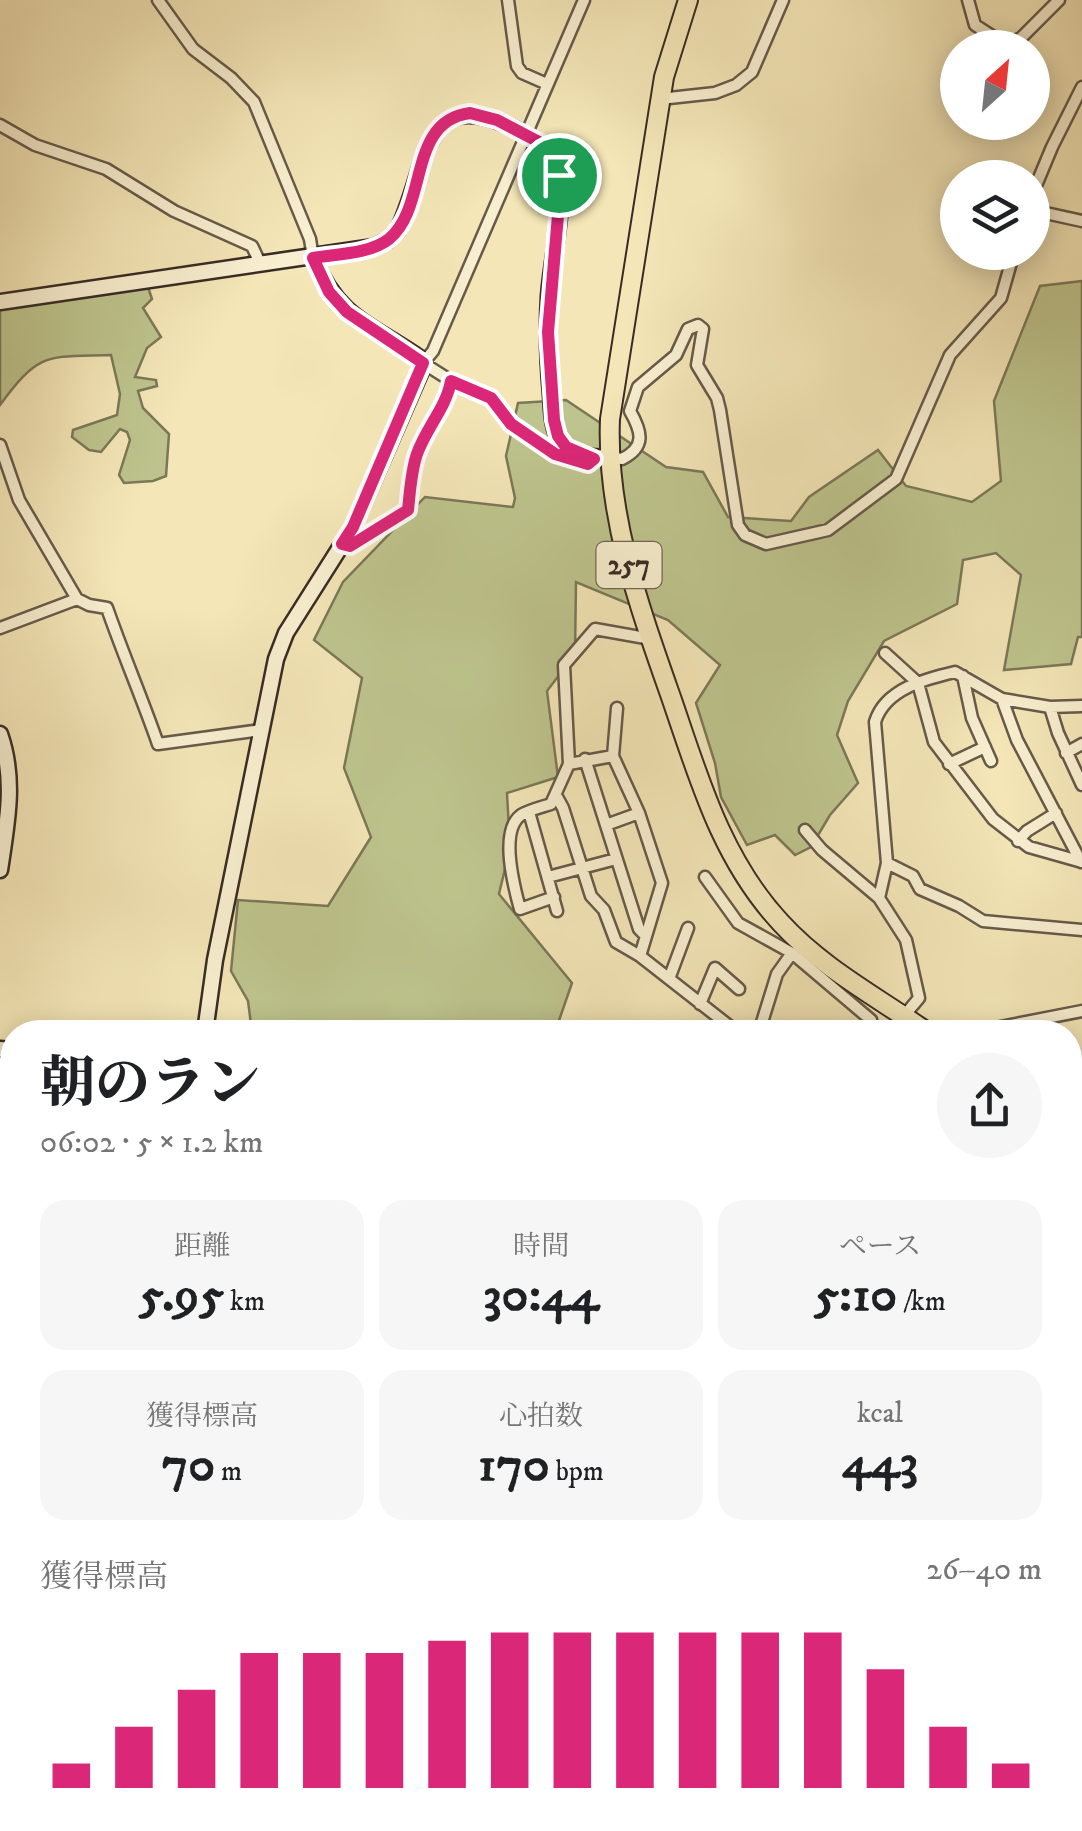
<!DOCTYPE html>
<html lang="ja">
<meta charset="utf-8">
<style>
:root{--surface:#fff;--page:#f6f6f6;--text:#202124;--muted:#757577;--accent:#db2777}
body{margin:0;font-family:"IM FELL DW Pica","Noto Serif JP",serif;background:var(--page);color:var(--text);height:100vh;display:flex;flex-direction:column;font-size:38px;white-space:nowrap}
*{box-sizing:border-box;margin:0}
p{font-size:32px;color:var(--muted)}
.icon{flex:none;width:55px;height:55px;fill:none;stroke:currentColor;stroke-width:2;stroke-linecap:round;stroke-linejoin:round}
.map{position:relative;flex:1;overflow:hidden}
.side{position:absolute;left:0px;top:1020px;width:1082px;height:812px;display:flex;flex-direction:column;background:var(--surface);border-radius:40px 40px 0 0;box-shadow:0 5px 25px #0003}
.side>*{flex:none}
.needle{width:65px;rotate:27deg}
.tools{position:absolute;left:940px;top:30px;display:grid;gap:20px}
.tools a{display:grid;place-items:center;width:110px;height:110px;border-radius:50%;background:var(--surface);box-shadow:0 5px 25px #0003;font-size:50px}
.pin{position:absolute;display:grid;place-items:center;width:85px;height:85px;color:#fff;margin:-42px;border:5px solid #fff;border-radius:50%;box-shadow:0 2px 10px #0007}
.round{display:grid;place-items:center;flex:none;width:105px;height:105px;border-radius:52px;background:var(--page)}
.summary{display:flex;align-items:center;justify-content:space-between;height:170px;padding:0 40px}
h1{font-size:55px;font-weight:800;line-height:75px}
.stats{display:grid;grid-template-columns:repeat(3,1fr);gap:15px;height:170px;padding:10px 40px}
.stats div{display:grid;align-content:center;border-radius:25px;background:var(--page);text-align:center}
.stats b{font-size:50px;font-weight:800}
.stats small{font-size:28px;font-weight:400}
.stats p{font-size:28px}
.chart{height:280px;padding:20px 40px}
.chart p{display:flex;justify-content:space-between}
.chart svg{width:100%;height:180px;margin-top:10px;stroke:var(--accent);stroke-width:6}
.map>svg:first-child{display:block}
.green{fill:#bec48d;stroke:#7b7859;stroke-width:2.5}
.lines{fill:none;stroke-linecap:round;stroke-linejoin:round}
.stream{stroke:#76837e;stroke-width:2.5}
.street-casing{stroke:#675a4a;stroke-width:15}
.secondary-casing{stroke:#382c25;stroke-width:19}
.highway-casing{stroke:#382c25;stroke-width:22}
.street{stroke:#f8efd0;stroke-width:10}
.secondary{stroke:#f8efd0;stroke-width:14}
.highway{stroke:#f4e6b7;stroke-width:18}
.rail{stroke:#382c25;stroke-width:2.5;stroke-dasharray:18 18;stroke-linecap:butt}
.route-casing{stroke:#fff;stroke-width:20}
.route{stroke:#db2777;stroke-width:12}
.labels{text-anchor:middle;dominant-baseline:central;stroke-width:8;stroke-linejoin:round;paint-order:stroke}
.shield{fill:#f8efd0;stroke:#726658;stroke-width:2.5}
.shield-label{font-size:28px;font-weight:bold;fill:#382c25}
</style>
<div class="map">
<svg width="1082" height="1831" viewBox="0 0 1082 1831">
<rect width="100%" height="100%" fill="#f4e6b7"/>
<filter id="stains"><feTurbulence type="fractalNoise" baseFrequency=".002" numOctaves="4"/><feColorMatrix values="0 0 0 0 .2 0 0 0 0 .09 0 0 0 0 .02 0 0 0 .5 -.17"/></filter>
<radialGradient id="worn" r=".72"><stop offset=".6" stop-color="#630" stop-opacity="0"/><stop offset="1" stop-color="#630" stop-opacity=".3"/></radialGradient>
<!-- green -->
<path class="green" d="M 1082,281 L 1082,637 L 1078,637 L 1071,664 L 1004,670 L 1021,575 L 996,553 L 963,560 L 957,604 L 884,641 L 848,701 L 837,735 L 858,783 L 830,815 L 811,847 L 795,855 L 775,835 L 747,845 L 721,797 L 715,763 L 696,703 L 720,665 L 668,620 L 576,582 L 575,654 L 547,691 L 558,777 L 507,793 L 510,848 L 499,894 L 572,983 L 555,1032 L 252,1032 L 248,1001 L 231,971 L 238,900 L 328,906 L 371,837 L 344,768 L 362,678 L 314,640 L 343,582 L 425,497 L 513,507 L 515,498 L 506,456 L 518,403 L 566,400 L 666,467 L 703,472 L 728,517 L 791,521 L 809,497 L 878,450 L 906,486 L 972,502 L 1001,481 L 994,401 L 1040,286 Z
M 148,287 L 152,299 L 143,308 L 161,337 L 147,348 L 135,377 L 156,380 L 157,386 L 138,391 L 143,408 L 169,434 L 166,476 L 153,481 L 124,483 L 119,475 L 130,440 L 127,432 L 120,429 L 101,452 L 89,450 L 72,437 L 73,430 L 117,415 L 120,394 L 111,355 C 46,357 40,351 0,405 L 0,309 Z
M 0,1742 L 12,1742 L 12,1820 L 239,1820 L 231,1831 L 0,1831 Z"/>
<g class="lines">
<!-- stream -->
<path class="stream" d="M 1070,1406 L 1082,1414
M 633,1831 L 652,1820"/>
<defs>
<path id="street" d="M 158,0 L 193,49 L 231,78 L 254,102 L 310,239 L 313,258
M 508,0 L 517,66 L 522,73 L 547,84
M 584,0 L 433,351 L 423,363 L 456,384 L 491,398 L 511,424 L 555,454 L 588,465 L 594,459
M 968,0 L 975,25 L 1006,45 L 1021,38 L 1059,0
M 660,99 L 715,93 L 736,85 L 752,72 L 783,0
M 0,125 L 35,145 L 106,169 L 174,211 L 252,246 L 261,265
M 1032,195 L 1052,147 L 1082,87
M 1032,210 L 1082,221
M 0,445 L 19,500 L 77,599 L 89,605 L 107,608 C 123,654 142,698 158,744 L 261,730
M 608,457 L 622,459 C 646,447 642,432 630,411 L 638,387 L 676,355 L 688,329 L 698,325 L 703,329 L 697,365 L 717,398 L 720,410 L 738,525 L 745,535 L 766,544 L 828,530 L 896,479 L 950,355 L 1001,298 L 1014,252
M 342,544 L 350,546 L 407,510 L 416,456 L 448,398 L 451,381
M 0,628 L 77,599
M 885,653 L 918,683 L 934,742 L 993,819 L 1029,847 L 1082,862
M 963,676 L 972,718 L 991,761
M 1002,699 L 1017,740 L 1081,862
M 1050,707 L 1058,733 L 1082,785
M 1066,753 L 1082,744
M 613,756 L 617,708
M 585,759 L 639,929 L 646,936
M 569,764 L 613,756 L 639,813 L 662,883 L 640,956
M 949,764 L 985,747
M 557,797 L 563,808 L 591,896 L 604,910 L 616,942 L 640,956 L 737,1032
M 529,812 L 557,911
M 606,825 L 639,813
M 805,830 L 822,850 L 879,898
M 1018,841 L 1027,831 L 1056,813
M 887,863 L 913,876 L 920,889 L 959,906 L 983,921 L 1082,930
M 548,877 L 616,859
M 705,877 L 738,923 L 792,953 L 871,1020 L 867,1032
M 554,897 L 520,909 C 514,887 499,831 521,815 C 529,810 542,807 551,804 L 569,764 L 564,665 L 595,629 L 651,639
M 669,979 L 688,928
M 700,1004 L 715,968 L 739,989
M 904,1016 L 919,998 L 906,940 L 879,898 L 887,863 L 875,722 C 885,689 925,679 955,672 L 1002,699 L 1050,707 L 1082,706
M 759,1032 L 777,974 L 792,953
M 975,1032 L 1082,1011
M 1070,1151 L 1082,1134
M 1070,1336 L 1082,1347
M 1070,1489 L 1082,1477
M 0,1524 L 12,1531
M 0,1614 L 12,1618
M 1070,1787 L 1082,1792
M 397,1820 L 410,1831
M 684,1820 L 687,1831
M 943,1820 L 977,1831
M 368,1831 L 379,1820
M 901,1831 L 908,1820"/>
<path id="secondary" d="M 0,302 L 374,247 L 388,240 L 398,230 C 430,164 420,79 519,131 C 538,141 555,150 559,173 C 564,213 552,256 549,296 C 547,329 548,362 551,395 C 552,410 552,428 560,440 C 571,455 592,459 608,457
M 0,734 C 16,780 7,823 0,870
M 205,1032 L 215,960 L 276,659 L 286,633 L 353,527 L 422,369 L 421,359 C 369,323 340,320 313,258
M 0,1049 L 12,1050"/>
<path id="highway" d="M 688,0 L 664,77 L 610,419 C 606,516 640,609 672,700 C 699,779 722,860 781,923 C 822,968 877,997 927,1032
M 1070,1165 L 1082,1177
M 1070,1544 L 1082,1531
M 828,1831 L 836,1820"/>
</defs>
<!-- street casing -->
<use href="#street" class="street-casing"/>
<!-- secondary casing -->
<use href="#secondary" class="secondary-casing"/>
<!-- highway casing -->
<use href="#highway" class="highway-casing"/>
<!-- street -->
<use href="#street" class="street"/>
<!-- secondary -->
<use href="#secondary" class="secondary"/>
<!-- highway -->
<use href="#highway" class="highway"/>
<!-- rail -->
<path class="rail" d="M 1070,1506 L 1082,1493
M 772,1831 L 782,1820"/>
</g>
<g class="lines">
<defs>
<path id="route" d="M 470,113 L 497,120 L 539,142 L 556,162 L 560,192 L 548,332 L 554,420 L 558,436 L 566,447 L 594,459 L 588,464 L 555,454 L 511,424 L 491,398 L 451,381 C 446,408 426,428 417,454 C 411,471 410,492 408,510 L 350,546 L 342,544 L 353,527 L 423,363 L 347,312 L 329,292 L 313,258 C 336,254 370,254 389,239 C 429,206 407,121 470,113 Z"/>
</defs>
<!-- route casing -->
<use href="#route" class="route-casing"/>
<!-- route -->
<use href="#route" class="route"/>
</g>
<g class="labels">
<!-- shield labels -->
<rect class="shield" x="596.5" y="542" width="65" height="46" rx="8"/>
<g class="shield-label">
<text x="629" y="565">257</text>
</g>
</g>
<rect width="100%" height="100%" filter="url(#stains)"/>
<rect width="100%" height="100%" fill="url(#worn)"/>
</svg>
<div class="tools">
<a><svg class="needle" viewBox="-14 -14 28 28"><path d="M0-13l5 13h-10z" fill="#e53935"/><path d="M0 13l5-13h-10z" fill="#757577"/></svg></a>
<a><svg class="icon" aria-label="layers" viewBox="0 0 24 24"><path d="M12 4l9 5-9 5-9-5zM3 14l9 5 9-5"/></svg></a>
</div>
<div class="pin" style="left:559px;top:175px;background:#1e9e55"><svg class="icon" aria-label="arrive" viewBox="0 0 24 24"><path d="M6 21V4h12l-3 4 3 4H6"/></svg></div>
<section class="side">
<div class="summary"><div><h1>朝のラン</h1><p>06:02 · 5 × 1.2 km</p></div><a class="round"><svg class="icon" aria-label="share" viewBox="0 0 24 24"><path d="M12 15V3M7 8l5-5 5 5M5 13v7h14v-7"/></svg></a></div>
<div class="stats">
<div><p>距離</p><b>5.95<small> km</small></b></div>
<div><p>時間</p><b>30:44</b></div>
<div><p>ペース</p><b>5:10<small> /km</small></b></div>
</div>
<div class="stats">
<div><p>獲得標高</p><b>70<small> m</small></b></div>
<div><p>心拍数</p><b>170<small> bpm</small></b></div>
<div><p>kcal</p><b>443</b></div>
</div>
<div class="chart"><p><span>獲得標高</span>26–40 m</p>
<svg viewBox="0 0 160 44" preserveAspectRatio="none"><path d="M5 44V38M15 44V29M25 44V20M35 44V11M45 44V11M55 44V11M65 44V8M75 44V6M85 44V6M95 44V6M105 44V6M115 44V6M125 44V6M135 44V15M145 44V29M155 44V38"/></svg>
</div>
</section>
</div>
